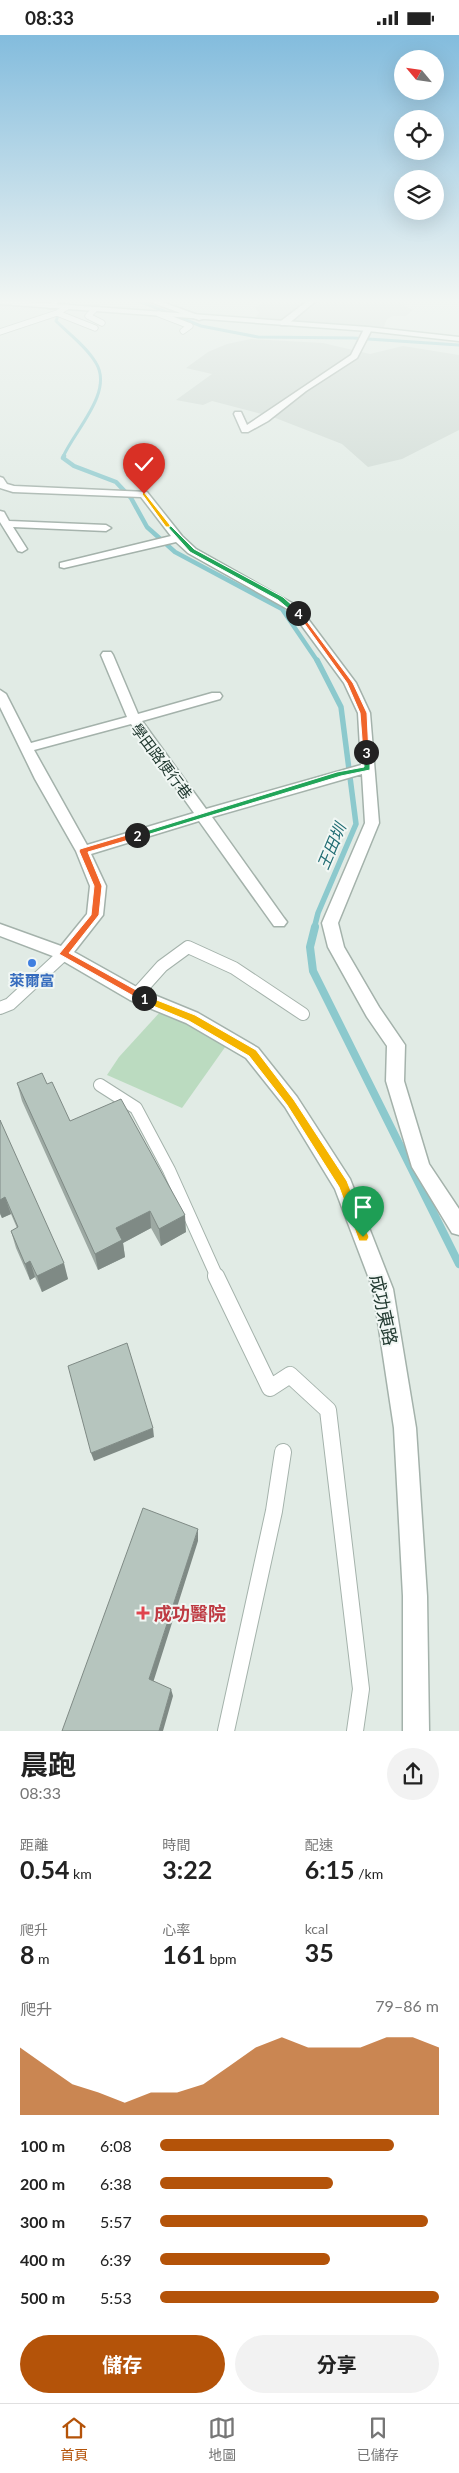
<!DOCTYPE html>
<html lang="zh-TW">
<meta charset="utf-8">
<style>
:root{--surface:#fff;--page:#f2f2f2;--text:#222;--muted:#767676;--line:#e0e0e0;--accent:#b45309}
body{margin:0;font-family:Lato,"Noto Sans TC",sans-serif;background:var(--page);color:var(--text);height:100vh;display:flex;flex-direction:column;font-size:19px;white-space:nowrap}
*{box-sizing:border-box;margin:0}
p{font-size:16px;color:var(--muted)}
.icon{flex:none;width:28px;height:28px;fill:none;stroke:currentColor;stroke-width:2;stroke-linecap:round;stroke-linejoin:round}
.map{position:relative;height:1696px;overflow:hidden}
.drawer{display:flex;flex-direction:column;background:var(--surface);flex:1}
.drawer>*{flex:none}
.needle{width:32px;rotate:299deg}
.controls{position:absolute;left:394px;top:15px;display:grid;gap:10px}
.controls a{display:grid;place-items:center;width:50px;height:50px;border-radius:50%;background:var(--surface);box-shadow:0 5px 20px #0002;font-size:25px}
.pin{position:absolute;display:grid;place-items:center;width:42px;height:42px;color:#fff;margin:-51px -21px;border-radius:50% 50% 50% 0;rotate:-45deg;box-shadow:0 0 5px #0007}
.pin .icon{rotate:45deg}
.km{position:absolute;width:25px;height:25px;margin:-12px;border-radius:50%;background:#222;color:#fff;font-size:14px;line-height:25px;text-align:center}
.round{display:grid;place-items:center;flex:none;width:52px;height:52px;border-radius:26px;background:var(--page)}
.headline{display:flex;align-items:center;justify-content:space-between;height:85px;padding:0 20px}
h1{font-size:28px;font-weight:700;line-height:38px}
.metrics{display:grid;grid-template-columns:repeat(3,1fr);gap:8px;height:85px;padding:5px 20px}
.metrics div{display:grid;align-content:center}
.metrics b{font-size:25px;font-weight:700}
.metrics small{font-size:14px;font-weight:400}
.metrics p{font-size:14px}
.chart{height:140px;padding:10px 20px}
.chart p{display:flex;justify-content:space-between}
.chart svg{width:100%;height:90px;margin-top:5px;fill:var(--accent);opacity:.7}
.cta{display:flex;gap:10px;margin-top:auto;padding:10px 20px}
.cta a{flex:1;height:58px;border-radius:30px;background:var(--accent);color:#fff;font-size:20px;font-weight:700;line-height:58px;text-align:center}
.cta a+a{background:var(--page);color:var(--text)}
ul{padding:0 20px;list-style:none;font-size:16px}
li{display:grid;grid-template-columns:80px 60px 1fr;align-items:center;height:38px}
li i{height:12px;border-radius:6px;background:var(--accent)}
.status{display:flex;justify-content:space-between;align-items:center;height:35px;padding:0 25px;background:var(--surface);direction:ltr}
.status svg{height:14px;fill:currentColor}
.dock{display:flex;justify-content:space-around;align-items:center;height:70px;border-top:1px solid var(--line);background:var(--surface);font-size:14px;color:var(--muted)}
.dock a{display:grid;justify-items:center;gap:2px}
.dock .selected{color:var(--accent)}
.map>svg:first-child{display:block}
.built{fill:#cfdad4}
.green{fill:#bbdbc0}
.lines{fill:none;stroke-linecap:round;stroke-linejoin:round}
.stream-far3{stroke:#8cc9cd;stroke-width:3}
.stream-far2{stroke:#8cc9cd;stroke-width:4.5}
.stream-far1{stroke:#8cc9cd;stroke-width:5.5}
.stream{stroke:#8cc9cd;stroke-width:8}
.service-far2-casing{stroke:#a4b2ab;stroke-width:7}
.service-far1-casing{stroke:#a4b2ab;stroke-width:14}
.service-casing{stroke:#a4b2ab;stroke-width:18}
.minor-casing{stroke:#a4b2ab;stroke-width:3}
.secondary-casing{stroke:#a0b6ac;stroke-width:3}
.service-far2{stroke:#fff;stroke-width:5.5}
.service-far1{stroke:#fff;stroke-width:12}
.service{stroke:#fff;stroke-width:16}
.minor{fill:#fff;fill-rule:evenodd}
.secondary{fill:#fff;fill-rule:evenodd}
.wall{fill:#9da9a3}
.shaded-wall{fill:#7f8a85}
.building{fill:#b6c5be;stroke:#7f8a85}
.split-1{fill:#f5b400;stroke:#fff}
.split-2{fill:#f0652b;stroke:#fff}
.split-3{fill:#22a559;stroke:#fff}
.split-4{fill:#f0652b;stroke:#fff}
.split-5{fill:#22a559;stroke:#fff}
.split-6{fill:#f5b400;stroke:#fff}
.shop-dot{fill:#3f7fe0;stroke:#f1f7f4;stroke-width:2}
.health-dot{fill:#e0444e;stroke:#f1f7f4;stroke-width:2}
.labels{text-anchor:middle;dominant-baseline:central;stroke-width:4;stroke-linejoin:round;paint-order:stroke}
.street-label{font-size:15px;fill:#223a31;stroke:#f1f7f4}
.shop-label{font-size:15px;font-weight:bold;fill:#366cbe;stroke:#f1f7f4}
.water-label{font-size:16px;font-style:italic;fill:#206c72;stroke:#f1f7f4}
.near-street-label{font-size:18px;fill:#223a31;stroke:#f1f7f4}
.near-health-label{font-size:18px;font-weight:bold;fill:#be3a42;stroke:#f1f7f4;text-anchor:start}
</style>
<div class="status"><b>08:33</b><svg viewBox="0 0 49 12"><path d="M0 12V9h3v3zM5 12V6h3v6zM10 12V3h3v9zM15 12V0h3v12zM26 1h20v11H26zM47 4h2v5h-2z"/></svg></div>
<div class="map">
<svg width="459" height="1696" viewBox="0 0 459 1696">
<rect width="100%" height="100%" fill="#e1ebe5"/>
<!-- built -->
<path class="built" d="M 267,264 L 416,264 L 404,270 L 413,275 L 406,281 L 393,281 L 387,284 L 383,294 L 255,283 L 259,278 L 255,273 Z
M 251,304 L 323,308 L 370,319 L 403,311 L 459,320 L 459,395 L 402,424 L 368,432 L 342,409 L 273,382 L 212,366 L 203,370 L 176,365 L 212,339 L 186,333 L 208,317 L 227,309 Z"/>
<!-- green -->
<path class="green" d="M 161,976 L 228,1008 L 182,1073 L 107,1040 L 119,1022 Z"/>
<g class="lines">
<!-- stream-far3 -->
<path class="stream-far3" d="M 126,264 L 144,268 L 201,291 L 258,302 L 353,303 L 459,310
M 63,422 C 74,396 114,357 96,328 C 87,312 69,299 56,286 L 64,264"/>
<!-- stream-far2 -->
<path class="stream-far2" d="M 64,421 L 63,423 L 74,431 L 116,447 L 131,463 L 147,492 L 175,517 L 282,574 L 318,627"/>
<!-- stream-far1 -->
<path class="stream-far1" d="M 314,894 L 318,878 L 356,789 L 341,672 L 317,625"/>
<!-- stream -->
<path class="stream" d="M 315,892 L 310,912 L 313,936 L 459,1229"/>
<defs>
<path id="service-far2" d="M 94,275 L 88,281 L 102,288
M 57,278 L 95,293
M 159,279 L 190,291 L 183,296
M 0,297 L 57,278 L 67,272"/>
<path id="service-far1" d="M 136,960 L 162,931 L 188,912 L 234,933 L 303,979
M 0,973 L 10,969 L 64,919
M 100,1050 L 136,1073 L 169,1135 L 217,1242"/>
<path id="service" d="M 216,1241 L 270,1353 L 290,1340 L 328,1375 L 361,1654 L 355,1696
M 226,1696 L 274,1476 L 283,1417"/>
<path id="minor" d="M 54,264 L 61,264 L 54,273 L 48,273 Z
M 143,264 L 154,264 L 206,283 L 199,285 Z
M 310,264 L 318,264 L 287,290 L 281,290 L 281,286 Z
M 365,292 L 372,294 L 357,323 L 306,356 L 268,386 L 248,397 L 242,397 L 234,379 L 235,377 L 241,377 L 247,390 L 351,320 Z
M 0,442 L 3,443 L 7,449 L 14,451 L 147,457 L 182,501 L 196,514 L 299,572 L 356,648 L 370,678 L 379,788 L 338,888 L 344,912 L 379,972 L 405,1010 L 404,1046 L 429,1129 L 459,1174 L 459,1200 L 452,1198 L 412,1132 L 386,1046 L 387,1011 L 367,982 L 328,912 L 322,888 L 365,788 L 362,739 L 212,782 L 284,883 L 287,887 L 284,891 L 274,891 L 199,786 L 91,819 L 106,851 L 103,880 L 74,917 L 142,955 L 198,978 L 258,1013 L 297,1062 L 350,1144 L 393,1254 L 416,1393 L 427,1561 L 429,1696 L 403,1696 L 403,1561 L 394,1393 L 373,1254 L 335,1154 L 285,1072 L 246,1023 L 186,988 L 130,965 L 58,923 L 0,901 L 0,889 L 61,911 L 87,879 L 90,851 L 76,816 L 35,744 L 0,672 L 0,655 L 6,659 L 31,708 L 127,682 L 101,620 L 103,617 L 111,617 L 113,620 L 138,679 L 212,658 L 220,658 L 222,661 L 220,664 L 142,686 L 206,774 L 361,730 L 358,678 L 344,648 L 291,576 L 188,518 L 176,507 L 64,533 L 60,532 L 60,528 L 171,501 L 141,462 L 13,457 L 0,453 ZM 131,689 L 194,778 L 87,810 L 34,715 Z
M 0,476 L 4,477 L 9,486 L 106,490 L 111,493 L 106,496 L 13,492 L 27,514 L 22,517 L 18,516 L 0,487 Z"/>
<path id="secondary" d="M 0,265 L 368,292 L 459,302 L 459,306 L 368,296 L 0,269 Z"/>
</defs>
<!-- service-far2 casing -->
<use href="#service-far2" class="service-far2-casing"/>
<!-- service-far1 casing -->
<use href="#service-far1" class="service-far1-casing"/>
<!-- service casing -->
<use href="#service" class="service-casing"/>
<!-- minor casing -->
<use href="#minor" class="minor-casing"/>
<!-- secondary casing -->
<use href="#secondary" class="secondary-casing"/>
<!-- service-far2 -->
<use href="#service-far2" class="service-far2"/>
<!-- service-far1 -->
<use href="#service-far1" class="service-far1"/>
<!-- service -->
<use href="#service" class="service"/>
<!-- minor -->
<use href="#minor" class="minor"/>
<!-- secondary -->
<use href="#secondary" class="secondary"/>
</g>
<!-- wall -->
<path class="wall" d="M 17,1048 L 47,1049 L 70,1086 L 186,1197 L 161,1211 L 151,1193 L 123,1208 L 125,1222 L 98,1235 L 22,1066 Z
M 0,1085 L 68,1244 L 42,1257 L 35,1242 L 30,1245 L 16,1213 L 11,1196 L 17,1193 L 11,1179 L 2,1183 L 0,1179 Z"/>
<!-- shaded-wall -->
<path class="shaded-wall" d="M 5,1162 L 11,1179 L 2,1183 L 0,1178 L 0,1165 Z
M 150,1176 L 151,1193 L 123,1208 L 125,1222 L 98,1235 L 95,1219 L 116,1193 Z
M 185,1180 L 186,1197 L 161,1211 L 159,1194 Z
M 30,1226 L 35,1242 L 30,1245 L 25,1229 Z
M 64,1228 L 68,1244 L 42,1257 L 37,1241 Z
M 153,1393 L 154,1402 L 94,1426 L 91,1418 Z
M 198,1494 L 198,1506 L 152,1651 L 149,1644 Z
M 171,1654 L 173,1661 L 163,1696 L 159,1696 Z"/>
<!-- building -->
<path class="building" d="M 42,1038 L 47,1049 L 52,1047 L 70,1086 L 121,1064 L 185,1180 L 159,1194 L 150,1176 L 116,1193 L 122,1205 L 95,1219 L 17,1048 Z
M 0,1085 L 64,1228 L 37,1241 L 30,1226 L 25,1229 L 11,1196 L 18,1192 L 5,1162 L 0,1165 Z
M 127,1308 L 153,1393 L 91,1418 L 68,1331 Z
M 143,1473 L 198,1494 L 149,1644 L 171,1654 L 159,1696 L 62,1696 Z"/>
<!-- sky -->
<linearGradient id="sky" x2="0" y2="1"><stop stop-color="#83bcdd"/><stop offset="0.53" stop-color="#f2f6f3"/><stop offset="1" stop-color="#f2f6f3" stop-opacity="0"/></linearGradient>
<rect width="459" height="502" fill="url(#sky)"/>
<!-- split-1 -->
<path class="split-1" d="M 144,960 L 195,980 L 256,1015 L 294,1065 L 347,1146 L 369,1202 L 367,1206 L 359,1206 L 339,1152 L 287,1070 L 249,1021 L 189,986 L 141,966 L 139,963 Z"/>
<!-- split-2 -->
<path class="split-2" d="M 137,797 L 139,798 L 139,802 L 88,817 L 102,851 L 99,880 L 69,918 L 147,961 L 148,963 L 144,967 L 59,919 L 91,880 L 94,851 L 79,816 L 80,814 Z"/>
<!-- split-3 -->
<path class="split-3" d="M 366,715 L 370,717 L 370,735 L 341,741 L 137,803 L 133,800 L 337,737 L 364,732 L 363,717 Z"/>
<!-- split-4 -->
<path class="split-4" d="M 296,577 L 300,577 L 353,648 L 367,678 L 369,719 L 363,717 L 360,678 L 347,648 Z"/>
<!-- split-5 -->
<path class="split-5" d="M 166,490 L 170,490 L 194,514 L 283,562 L 301,578 L 296,580 L 278,565 L 190,517 Z"/>
<!-- split-6 -->
<path class="split-6" d="M 144,457 L 170,490 L 170,492 L 166,492 L 142,459 Z"/>
<!-- markers -->
<circle class="shop-dot" cx="32" cy="928" r="5"/>
<path class="health-dot" d="M140.5 1570.5h5v5h5v5h-5v5h-5v-5h-5v-5h5z"/>
<g class="labels">
<!-- street labels -->
<g class="street-label">
<text transform="translate(162 726) rotate(53)">學田路便行巷</text>
</g>
<!-- shop labels -->
<g class="shop-label">
<text x="32" y="945">萊爾富</text>
</g>
<!-- water labels -->
<g class="water-label">
<text transform="translate(331 811) rotate(-67)">王田圳</text>
</g>
<!-- near-street labels -->
<g class="near-street-label">
<text transform="translate(384 1275) rotate(78)">成功東路</text>
</g>
<!-- near-health labels -->
<g class="near-health-label">
<text x="154" y="1578">成功醫院</text>
</g>
</g>
</svg>
<div class="controls">
<a><svg class="needle" viewBox="-14 -14 28 28"><path d="M0-13l5 13h-10z" fill="#e53935"/><path d="M0 13l5-13h-10z" fill="#767676"/></svg></a>
<a><svg class="icon" aria-label="locate" viewBox="0 0 24 24"><circle cx="12" cy="12" r="6"/><path d="M12 2v4M12 18v4M2 12h4M18 12h4"/></svg></a>
<a><svg class="icon" aria-label="layers" viewBox="0 0 24 24"><path d="M12 4l9 5-9 5-9-5zM3 14l9 5 9-5"/></svg></a>
</div>
<div class="pin" style="left:363px;top:1202px;background:#1e9e55"><svg class="icon" aria-label="arrive" viewBox="0 0 24 24"><path d="M6 21V4h12l-3 4 3 4H6"/></svg></div>
<div class="pin" style="left:144px;top:459px;background:#d93025"><svg class="icon" aria-label="check" viewBox="0 0 24 24"><path d="M5 12l5 5 9-10"/></svg></div>
<b class="km" style="left:144px;top:963px">1</b>
<b class="km" style="left:137px;top:800px">2</b>
<b class="km" style="left:366px;top:717px">3</b>
<b class="km" style="left:298px;top:578px">4</b>
</div>
<section class="drawer">
<div class="headline"><div><h1>晨跑</h1><p>08:33</p></div><a class="round"><svg class="icon" aria-label="share" viewBox="0 0 24 24"><path d="M12 15V3M7 8l5-5 5 5M5 13v7h14v-7"/></svg></a></div>
<div class="metrics">
<div><p>距離</p><b>0.54<small> km</small></b></div>
<div><p>時間</p><b>3:22</b></div>
<div><p>配速</p><b>6:15<small> /km</small></b></div>
</div>
<div class="metrics">
<div><p>爬升</p><b>8<small> m</small></b></div>
<div><p>心率</p><b>161<small> bpm</small></b></div>
<div><p>kcal</p><b>35</b></div>
</div>
<div class="chart"><p><span>爬升</span>79–86 m</p>
<svg viewBox="0 0 160 44" preserveAspectRatio="none"><path d="M0 44V11L10 20L20 29L30 33L40 38L50 33L60 33L70 29L80 20L90 11L100 6L110 11L120 11L130 11L140 6L150 6L160 11V44z"/></svg>
</div>
<ul>
<li><b>100 m</b>6:08<i style="width:84%"></i></li>
<li><b>200 m</b>6:38<i style="width:62%"></i></li>
<li><b>300 m</b>5:57<i style="width:96%"></i></li>
<li><b>400 m</b>6:39<i style="width:61%"></i></li>
<li><b>500 m</b>5:53<i style="width:100%"></i></li>
</ul>
<div class="cta"><a>儲存</a><a>分享</a></div>
</section>
<nav class="dock">
<a class="selected"><svg class="icon" aria-label="home" viewBox="0 0 24 24"><path d="M3 11l9-7 9 7M6 9v11h12V9"/></svg>首頁</a>
<a><svg class="icon" aria-label="map" viewBox="0 0 24 24"><path d="M3 6l6-2 6 2 6-2v14l-6 2-6-2-6 2zM9 4v14M15 6v14"/></svg>地圖</a>
<a><svg class="icon" aria-label="saved" viewBox="0 0 24 24"><path d="M7 4h10v16l-5-4-5 4z"/></svg>已儲存</a>
</nav>
